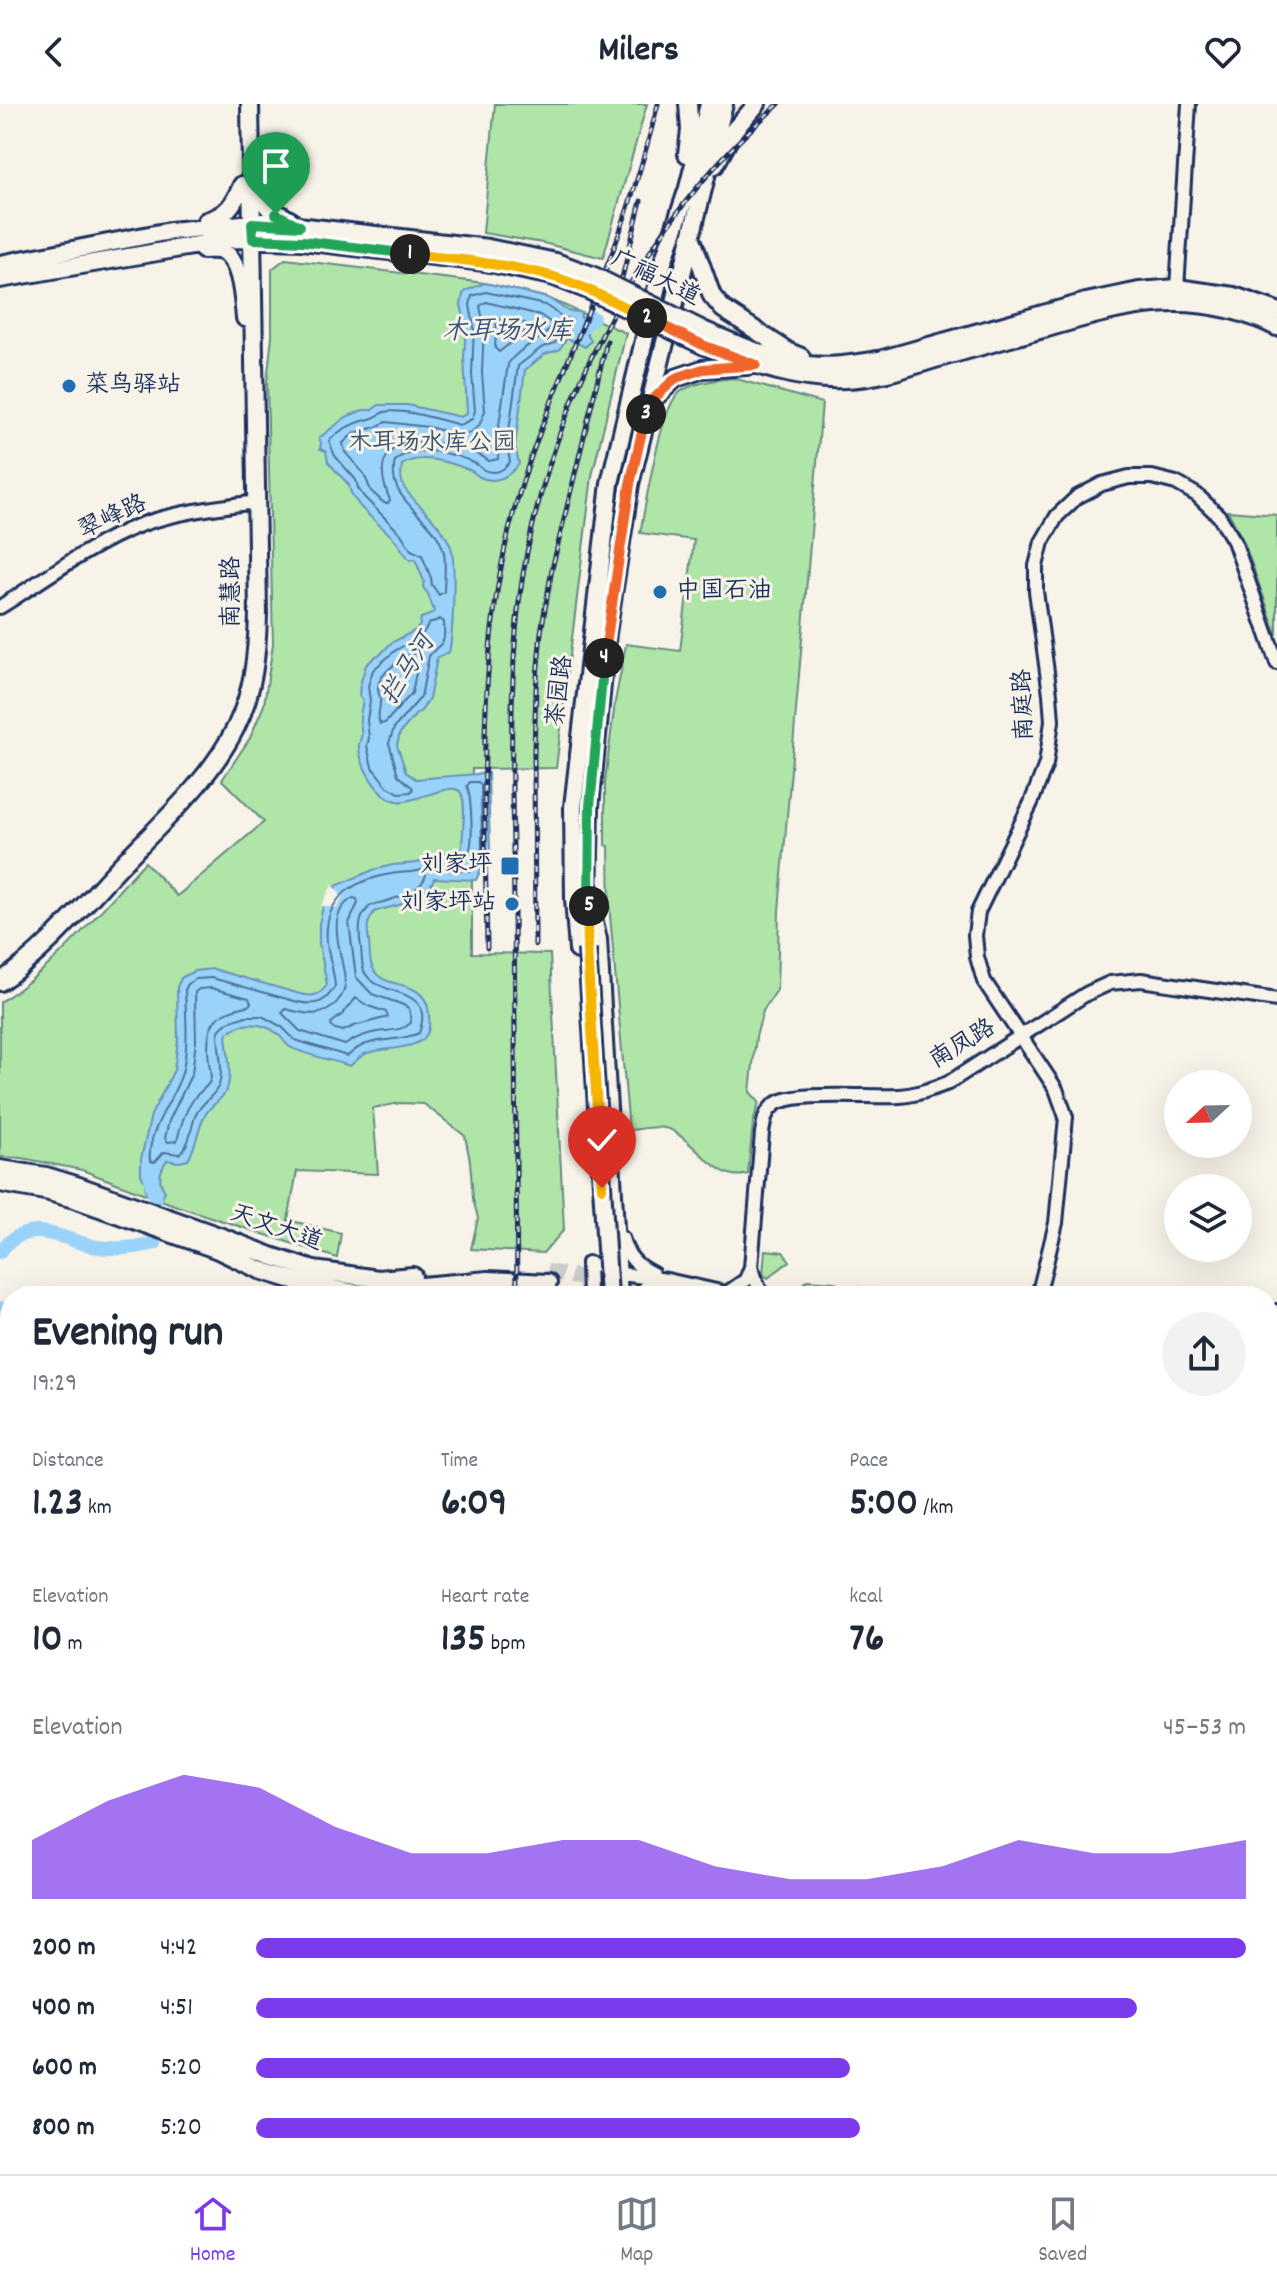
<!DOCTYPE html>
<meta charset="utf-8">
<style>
:root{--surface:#fff;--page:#f2f2f3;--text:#1f2937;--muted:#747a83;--line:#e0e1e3;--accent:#7c3aed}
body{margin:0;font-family:Dekko,"LXGW WenKai TC",sans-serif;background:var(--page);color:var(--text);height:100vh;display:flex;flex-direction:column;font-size:30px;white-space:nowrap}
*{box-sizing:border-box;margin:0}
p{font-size:26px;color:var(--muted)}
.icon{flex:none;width:44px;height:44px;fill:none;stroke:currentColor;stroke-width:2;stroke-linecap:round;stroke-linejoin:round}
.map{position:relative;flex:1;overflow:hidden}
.sheet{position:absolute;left:0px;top:1182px;width:1278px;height:888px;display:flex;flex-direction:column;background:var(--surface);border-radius:32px 32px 0 0;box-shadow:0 8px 32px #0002}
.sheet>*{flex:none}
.needle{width:52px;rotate:248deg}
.controls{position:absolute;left:1164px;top:966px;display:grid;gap:16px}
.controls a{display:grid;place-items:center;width:88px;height:88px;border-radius:50%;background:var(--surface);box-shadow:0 8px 32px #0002;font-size:40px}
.pin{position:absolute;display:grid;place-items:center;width:68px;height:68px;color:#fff;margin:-82px -34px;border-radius:50% 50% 50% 0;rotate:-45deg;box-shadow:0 0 8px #0007}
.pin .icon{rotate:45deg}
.km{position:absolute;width:40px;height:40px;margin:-20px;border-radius:50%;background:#222;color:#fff;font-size:22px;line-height:40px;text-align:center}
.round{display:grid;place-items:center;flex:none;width:84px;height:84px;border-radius:42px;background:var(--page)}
.summary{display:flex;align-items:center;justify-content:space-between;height:136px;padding:0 32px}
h1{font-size:44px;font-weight:700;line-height:60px}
.figures{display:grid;grid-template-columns:repeat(3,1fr);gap:12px;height:136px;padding:8px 32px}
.figures div{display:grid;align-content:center}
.figures b{font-size:40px;font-weight:700}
.figures small{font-size:22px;font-weight:400}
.figures p{font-size:22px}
.chart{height:224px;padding:16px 32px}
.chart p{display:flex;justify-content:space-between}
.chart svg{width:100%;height:144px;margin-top:8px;fill:var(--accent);opacity:.7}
ul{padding:0 32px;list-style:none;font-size:26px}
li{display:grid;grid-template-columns:128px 96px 1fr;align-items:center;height:60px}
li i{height:20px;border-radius:10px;background:var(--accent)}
header{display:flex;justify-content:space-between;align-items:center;height:104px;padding:0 32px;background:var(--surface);font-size:36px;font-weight:700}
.tabs{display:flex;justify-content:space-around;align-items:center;height:112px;border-top:2px solid var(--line);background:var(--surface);font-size:22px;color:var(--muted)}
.tabs a{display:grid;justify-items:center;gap:4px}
.tabs .selected{color:var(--accent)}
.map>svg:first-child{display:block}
.green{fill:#b0e5a8;stroke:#668a83;stroke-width:2}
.water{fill:#9ad3f9;stroke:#6791bb;stroke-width:2}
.pier{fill:#f7f3e8}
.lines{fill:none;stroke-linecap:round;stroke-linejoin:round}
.shore{stroke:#4e719c;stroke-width:2}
.river{stroke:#9ad3f9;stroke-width:14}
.major-tunnel{stroke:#cbcccc;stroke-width:16;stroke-dasharray:16 8;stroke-linecap:butt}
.minor-casing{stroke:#1b2f5e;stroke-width:18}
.major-casing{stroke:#1b2f5e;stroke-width:22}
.highway-casing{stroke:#1b2f5e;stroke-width:24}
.minor{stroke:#f7f3e8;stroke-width:12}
.major{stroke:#f7f3e8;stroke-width:16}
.highway{stroke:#f7f3e8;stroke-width:18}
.rail-casing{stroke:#1b2f5e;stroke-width:5}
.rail{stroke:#f7f3e8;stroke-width:2;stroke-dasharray:6;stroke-linecap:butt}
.major-bridge-casing{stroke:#1b2f5e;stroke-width:22;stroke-linecap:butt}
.major-bridge{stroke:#f7f3e8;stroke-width:16}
.split-1-casing{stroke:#fff;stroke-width:16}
.split-2-casing{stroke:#fff;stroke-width:16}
.split-3-casing{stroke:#fff;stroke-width:16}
.split-4-casing{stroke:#fff;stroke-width:16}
.split-5-casing{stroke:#fff;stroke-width:16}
.split-6-casing{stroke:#fff;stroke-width:16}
.split-1{stroke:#22a559;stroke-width:10}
.split-2{stroke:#f5b400;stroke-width:10}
.split-3{stroke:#f0652b;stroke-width:10}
.split-4{stroke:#f0652b;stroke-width:10}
.split-5{stroke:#22a559;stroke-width:10}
.split-6{stroke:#f5b400;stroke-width:10}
.poi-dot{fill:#1f6fb2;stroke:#f7f3e8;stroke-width:3}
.labels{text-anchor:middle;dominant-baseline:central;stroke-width:6;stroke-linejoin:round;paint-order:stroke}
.street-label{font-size:24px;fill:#1b2f5e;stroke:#f7f3e8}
.poi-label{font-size:24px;fill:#1b2f5e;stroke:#f7f3e8;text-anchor:start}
.park-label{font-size:24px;fill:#39536d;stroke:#f7f3e8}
.water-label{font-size:26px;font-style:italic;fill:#34507d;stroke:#f7f3e8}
</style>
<header><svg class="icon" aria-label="back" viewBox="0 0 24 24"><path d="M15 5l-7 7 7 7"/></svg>Milers<svg class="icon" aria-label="heart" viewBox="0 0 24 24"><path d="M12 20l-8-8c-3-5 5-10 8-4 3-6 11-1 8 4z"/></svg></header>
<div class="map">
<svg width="1277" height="2070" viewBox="0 0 1277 2070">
<rect width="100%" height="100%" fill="#f7f3e8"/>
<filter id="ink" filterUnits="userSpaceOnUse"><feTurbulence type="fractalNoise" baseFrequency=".0125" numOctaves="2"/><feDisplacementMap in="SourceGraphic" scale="16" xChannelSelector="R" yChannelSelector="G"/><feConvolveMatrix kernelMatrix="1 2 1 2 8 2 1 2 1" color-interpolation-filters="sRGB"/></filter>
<g filter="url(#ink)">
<!-- green -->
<path class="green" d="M 495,0 L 647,0 L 603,154 L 543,139 L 483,129 Z
M 285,155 L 485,179 L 548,194 L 626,229 L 592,372 L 556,664 L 472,665 L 472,849 L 550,850 L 564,1126 L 543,1149 L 471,1145 L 478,1114 L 473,1095 L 470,1057 L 465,1032 L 424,1000 L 400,999 L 373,1004 L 378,1070 L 297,1067 L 288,1116 L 341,1129 L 337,1154 L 177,1102 L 82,1066 L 22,1054 L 0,1053 L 0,898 C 57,863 100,806 145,758 L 177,792 L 264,718 L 222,676 L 250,634 L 264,601 L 273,540 L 267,278 L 272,232 L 272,165 Z
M 733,274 L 822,299 L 779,807 L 777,886 L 763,907 L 756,933 L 750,988 L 759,998 L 753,1019 L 748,1070 C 719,1080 696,1039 673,1027 C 661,1020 642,1025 629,1026 L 610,811 L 609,742 L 605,741 L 605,677 L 615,598 L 626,540 L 680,547 L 694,436 L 640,429 C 646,401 660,304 679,289 C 691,278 718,276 733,274 Z
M 1228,407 L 1277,411 L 1277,531 L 1245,441 Z
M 765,1146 L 783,1148 L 790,1157 L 768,1174 L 763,1170 Z
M 808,1176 L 834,1178 L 841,1182 L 887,1186 L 882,1192 L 796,1191 L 794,1187 Z
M 641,2060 L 1047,2060 L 1046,2070 L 639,2070 Z"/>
<!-- water -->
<path class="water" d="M 485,179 L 548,194 L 568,207 L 580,208 L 583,223 L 591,237 L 585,243 L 567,234 L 559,246 L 545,250 L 525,266 L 515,342 L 519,360 C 510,372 495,381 480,373 C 477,372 474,368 470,366 C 451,359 420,348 402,361 C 401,369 400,377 405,385 C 420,405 441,418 451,443 C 456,457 453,533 449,548 L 437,554 L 429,595 L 421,607 L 416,610 L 400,629 L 397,641 L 406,668 L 416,675 L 488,669 L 490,746 L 476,776 L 434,774 C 427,799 394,801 374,808 C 366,821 367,823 369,838 C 370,845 369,855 372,862 C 382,892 434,866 429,923 C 427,949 382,942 365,950 C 359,953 355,958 350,962 C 336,957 302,950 290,943 C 285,940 282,933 277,929 C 262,918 239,916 226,931 C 227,947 234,974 225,989 C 219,998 209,1002 204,1013 C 197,1027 196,1043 188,1056 L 179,1058 L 167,1056 C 160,1066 157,1077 165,1087 L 161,1096 L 146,1090 L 145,1078 L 141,1071 L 141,1055 L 151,1011 L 174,966 L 178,937 L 177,883 L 181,874 L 194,867 L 213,865 L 300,890 C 313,893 319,892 327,881 L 319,839 L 319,820 L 323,803 L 336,782 L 373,766 L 393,761 L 417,759 L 462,744 C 462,732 467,699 461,689 C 453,675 413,701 397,697 C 377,693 362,664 359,645 C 358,638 360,640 361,633 C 363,626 359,621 360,615 C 360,609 362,602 363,597 L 359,592 L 360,581 L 366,561 L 376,552 L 380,551 L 391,539 L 416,526 L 420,521 L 421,514 L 430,511 L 434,507 L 428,490 L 423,483 L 424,477 L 415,455 L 410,456 C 404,450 400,441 394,435 C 382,421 350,400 349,381 L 328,358 L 326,347 L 320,345 L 321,339 L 319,334 L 346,313 L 363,306 L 372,306 L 379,301 L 407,301 L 461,313 L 467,309 L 464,253 L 466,223 L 461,201 L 463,190 L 467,186 Z"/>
<!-- pier -->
<path class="pier" d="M 332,781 L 343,793 L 337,804 L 321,802 Z"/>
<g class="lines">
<!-- shore -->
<path class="shore" d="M 486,188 L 545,201 L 564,214 L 572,216 L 575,223 L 572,226 L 562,228 L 555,239 L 541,244 L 518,262 L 507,341 L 510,358 C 505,365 497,370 487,367 C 480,365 483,364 476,360 C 455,349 413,339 395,357 C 385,400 436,411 444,449 C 446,461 444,476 444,488 L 439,491 L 432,481 L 431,474 L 422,451 L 411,446 L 401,430 L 364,393 L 358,384 L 356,376 L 335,352 L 329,337 C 342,323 355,319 373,314 C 374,314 382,309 384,308 C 403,304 440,316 460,321 L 472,315 L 475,307 L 472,270 L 474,223 L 470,201 L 472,192 Z
M 486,198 L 540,211 L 553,220 C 545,237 520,241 508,260 L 499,321 L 498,355 L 489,357 C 479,349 467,347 455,343 C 411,330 365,339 390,396 L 388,399 L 384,399 L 371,387 L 364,370 L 345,348 L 343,339 L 354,329 L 376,323 L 386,318 L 428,323 L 460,331 L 470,329 L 479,322 L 485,307 L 482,269 L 484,222 L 480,202 Z
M 497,215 L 525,219 L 528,223 L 527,226 L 499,248 L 495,244 Z
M 440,515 L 444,518 C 445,545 443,535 429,552 L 421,593 L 394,624 L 389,639 L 398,671 L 413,684 L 411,688 L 399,689 L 387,682 L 372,663 L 367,642 L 369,634 L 367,616 L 370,597 L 368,582 L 373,566 L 396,546 L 421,532 L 429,520 Z
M 414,549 L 417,549 L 419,553 L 412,589 L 385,619 L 380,620 C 376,611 381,605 380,595 C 380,588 377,590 378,583 C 379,569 402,554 414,549 Z
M 470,678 L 478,678 L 481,681 L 482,744 L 471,767 L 447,766 L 444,763 L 445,760 C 452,757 465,755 469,748 C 474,739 471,691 467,682 Z
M 422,766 L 426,771 C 419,793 388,795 370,802 C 359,813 359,821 360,836 C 362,845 361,859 364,867 C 377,896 437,879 419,929 C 400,938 376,933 358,944 C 354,946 351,950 347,952 L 295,936 L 282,923 L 262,912 L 246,912 L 228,918 L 220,925 L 218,930 C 218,945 224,966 219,981 C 215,992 201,999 196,1010 C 191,1022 190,1043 179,1050 L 164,1048 L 155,1058 L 150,1057 C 147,1025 173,998 182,969 C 189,943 186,913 185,886 L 188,880 L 196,875 L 212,874 L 298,898 C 316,902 326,899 335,882 C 334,868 329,854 327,839 C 323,795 351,777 391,770 C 401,768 412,769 422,766 Z
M 353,794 L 357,795 L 358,799 L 349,819 L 356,873 L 372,890 L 401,900 L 409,904 L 411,919 C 402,927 390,926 377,928 C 365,930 355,934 345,941 L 300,927 L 282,909 L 286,905 C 304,910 324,915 337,898 C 341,893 345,888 345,881 C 346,855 321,812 353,794 Z
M 211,884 L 249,894 L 251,899 L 248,902 C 211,908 205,923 209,959 C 210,964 212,972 210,977 C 207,984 197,989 193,996 C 185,1007 180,1023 177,1037 L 168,1038 L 165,1034 L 169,1017 L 192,969 L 196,937 L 195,888 L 199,885 Z
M 356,894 L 368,902 L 386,908 L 388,913 L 354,922 L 343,927 L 332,924 L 331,919 L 342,911 Z"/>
<!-- river -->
<path class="river" d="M 566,225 L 583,223 L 593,214
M 0,1148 C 28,1110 64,1137 98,1143 C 118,1146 136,1144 155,1139 L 155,1093 L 151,1077
M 0,1204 L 10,1229
M 755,2060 L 768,2070
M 880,2060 L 883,2070"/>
<!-- major-tunnel -->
<path class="major-tunnel" d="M 547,1168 L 660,1187"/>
<defs>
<path id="minor" d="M 1177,184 L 1189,0
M 0,503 C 43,476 93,439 140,421 C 176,408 218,403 256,398
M 592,801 L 600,835 L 621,1192
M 622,1134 C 627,1152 636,1162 653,1170
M 751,1163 L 762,1192
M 727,1189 L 746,1176 L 751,1163 L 762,1029 C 764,1017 765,1008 774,1001 C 793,986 872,994 899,992 C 916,991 932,985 948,979 L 1086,890 L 1110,879 L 1141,876 L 1277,896
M 439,1192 L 456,1190 L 546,1192
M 589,1192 L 588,1159 L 621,1170 L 667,1176 L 739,1192
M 643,1192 C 644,1180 649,1178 660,1177
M 1038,1192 L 1056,1119 L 1066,1013 L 1056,985 L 984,877 L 977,853 L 975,831 L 978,808 L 1031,699 L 1046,660 L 1052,617 L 1050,590 L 1036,487 L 1036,462 L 1042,438 L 1057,412 L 1077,393 L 1102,380 L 1129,373 L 1152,373 L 1176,379 L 1197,391 L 1219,412 L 1234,437 L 1277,559
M 1268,1215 L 1277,1207
M 0,1594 L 10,1593
M 0,2038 L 10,2044
M 108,2060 L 146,2070
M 672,2060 L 677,2070
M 483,2070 L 484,2060
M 513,2070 L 514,2060"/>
<path id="major" d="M 687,50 L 690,26 L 688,0
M 715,61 L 734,26 L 757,0
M 255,77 L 268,103 L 291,117
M 206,117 C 227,111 234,100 242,81
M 692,135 L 712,192 L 723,205 L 789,248 L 801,253
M 203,146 C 209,146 217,145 222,147 C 242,156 243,196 245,214
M 0,160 L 170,127 L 263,118 L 488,144 L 556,158
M 0,175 L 233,135 L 303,137 L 485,158 L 552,172
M 707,228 C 736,240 766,253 797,259 C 824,265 852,260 879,256 L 1086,198 L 1139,187 L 1177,184 L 1234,192 L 1277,207
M 705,242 C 750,259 797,278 846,275 C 877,274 906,264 935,255 C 972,245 1009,234 1047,224 C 1129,200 1195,183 1277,223
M 649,299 L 676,274 L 703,265 L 747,262
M 587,845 L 590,702 L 595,652 L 607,529 L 630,380 L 724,0
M 578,846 L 574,795 L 573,703 L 610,379 L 662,161 L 688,84 L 709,0
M 0,878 C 47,846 84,800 123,759 C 163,717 210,676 236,623 C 254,586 257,550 258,510 L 250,0
M 0,1065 L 46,1072 L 79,1082 L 222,1133 L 271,1152 L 314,1166 L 378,1175 L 413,1172
M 0,1079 L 45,1087 L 74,1095 L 218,1146 L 260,1166 L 309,1181 L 361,1190 L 400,1184 L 488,1176 L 548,1179
M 661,1187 L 685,1192
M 1268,1249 L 1277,1250
M 1268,1593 L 1277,1572
M 1268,1623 L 1277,1602
M 1268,1692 L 1277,1695
M 1268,1708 L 1277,1707
M 590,2070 L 592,2060
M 1123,2070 L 1124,2060
M 1135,2070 L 1136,2060"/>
<path id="highway" d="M 613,2070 L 614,2060"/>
</defs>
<!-- minor casing -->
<use href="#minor" class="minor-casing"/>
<!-- major casing -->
<use href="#major" class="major-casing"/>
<!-- highway casing -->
<use href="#highway" class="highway-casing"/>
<!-- minor -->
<use href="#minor" class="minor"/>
<!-- major -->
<use href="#major" class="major"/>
<!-- highway -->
<use href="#highway" class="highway"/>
<defs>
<path id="rail" d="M 618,190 L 641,97
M 535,841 L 534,647 L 536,584 L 541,528 L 552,465 L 607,237
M 487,844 C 485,704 476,560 510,422 C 533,332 573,248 607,162 C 628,109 644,55 658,0
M 517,1192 C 516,1062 515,933 514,803 C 513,702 507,599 519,498 C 542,316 638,120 779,0"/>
</defs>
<!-- rail casing -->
<use href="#rail" class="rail-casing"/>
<!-- rail -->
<use href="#rail" class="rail"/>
<defs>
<path id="major-bridge" d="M 556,158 L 592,171 L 707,228
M 552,172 L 588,186 L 705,242
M 587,845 L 609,1192"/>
</defs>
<!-- major-bridge casing -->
<use href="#major-bridge" class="major-bridge-casing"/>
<!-- major-bridge -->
<use href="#major-bridge" class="major-bridge"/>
</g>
</g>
<g class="lines" filter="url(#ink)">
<defs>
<path id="split-1" d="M 276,110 L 300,122 L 252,119 L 253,135 L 303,137 L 410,150"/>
<path id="split-2" d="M 410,150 C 457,155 505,160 551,172 C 585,182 616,199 647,214"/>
<path id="split-3" d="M 646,310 L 648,300 L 676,274 L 703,265 L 756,261 L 705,242 L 647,214"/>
<path id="split-4" d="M 604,554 L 630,380 L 646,310"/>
<path id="split-5" d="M 589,802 L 590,702 L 604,554"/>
<path id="split-6" d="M 589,802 L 587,845 L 602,1084"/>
</defs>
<!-- split-1 casing -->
<use href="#split-1" class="split-1-casing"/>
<!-- split-2 casing -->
<use href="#split-2" class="split-2-casing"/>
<!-- split-3 casing -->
<use href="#split-3" class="split-3-casing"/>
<!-- split-4 casing -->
<use href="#split-4" class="split-4-casing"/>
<!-- split-5 casing -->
<use href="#split-5" class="split-5-casing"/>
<!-- split-6 casing -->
<use href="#split-6" class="split-6-casing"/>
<!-- split-1 -->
<use href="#split-1" class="split-1"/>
<!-- split-2 -->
<use href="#split-2" class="split-2"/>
<!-- split-3 -->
<use href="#split-3" class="split-3"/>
<!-- split-4 -->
<use href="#split-4" class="split-4"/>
<!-- split-5 -->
<use href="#split-5" class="split-5"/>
<!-- split-6 -->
<use href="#split-6" class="split-6"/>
</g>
<!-- markers -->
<g class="poi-dot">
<circle cx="69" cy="282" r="8"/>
<circle cx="660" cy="488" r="8"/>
<rect x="500" y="752" width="20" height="20" rx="4"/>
<circle cx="512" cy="800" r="8"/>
</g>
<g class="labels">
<!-- street labels -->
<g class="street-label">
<text transform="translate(655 175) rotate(26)">广福大道</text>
<text transform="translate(113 414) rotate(-25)">翠峰路</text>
<text transform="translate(233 488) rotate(-90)">南慧路</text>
<text transform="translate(561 587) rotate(-83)">茶园路</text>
<text transform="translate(1025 601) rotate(-92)">南庭路</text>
<text transform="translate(963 941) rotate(-31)">南凤路</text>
<text transform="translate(276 1125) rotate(19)">天文大道</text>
</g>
<!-- poi labels -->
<g class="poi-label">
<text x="85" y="282">菜鸟驿站</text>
<text x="676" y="488">中国石油</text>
<text x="492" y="762" text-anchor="end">刘家坪</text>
<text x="496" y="800" text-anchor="end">刘家坪站</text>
</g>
<!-- park labels -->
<g class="park-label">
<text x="432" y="340">木耳场水库公园</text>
</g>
<!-- water labels -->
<g class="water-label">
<text x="507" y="228">木耳场水库</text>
<text transform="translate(409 566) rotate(-58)">拦马河</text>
</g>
</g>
</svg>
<div class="controls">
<a><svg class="needle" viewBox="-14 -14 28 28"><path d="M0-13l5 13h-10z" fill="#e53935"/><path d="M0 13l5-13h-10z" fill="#747a83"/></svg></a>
<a><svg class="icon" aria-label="layers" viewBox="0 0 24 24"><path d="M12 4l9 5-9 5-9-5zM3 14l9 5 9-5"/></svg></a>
</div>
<div class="pin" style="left:276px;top:110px;background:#1e9e55"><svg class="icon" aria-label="arrive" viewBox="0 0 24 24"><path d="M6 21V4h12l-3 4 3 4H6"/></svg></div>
<div class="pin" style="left:602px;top:1084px;background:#d93025"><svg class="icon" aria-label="check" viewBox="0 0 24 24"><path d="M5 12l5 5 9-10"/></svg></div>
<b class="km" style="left:410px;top:150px">1</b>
<b class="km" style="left:647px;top:214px">2</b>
<b class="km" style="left:646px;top:310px">3</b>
<b class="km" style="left:604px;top:554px">4</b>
<b class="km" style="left:589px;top:802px">5</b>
<section class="sheet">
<div class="summary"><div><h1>Evening run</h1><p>19:29</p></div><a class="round"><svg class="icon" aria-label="share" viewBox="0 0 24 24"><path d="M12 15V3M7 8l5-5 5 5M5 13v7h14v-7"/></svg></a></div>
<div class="figures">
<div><p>Distance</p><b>1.23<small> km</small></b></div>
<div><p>Time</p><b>6:09</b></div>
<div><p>Pace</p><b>5:00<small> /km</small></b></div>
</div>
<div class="figures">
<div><p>Elevation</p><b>10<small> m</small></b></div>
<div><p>Heart rate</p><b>135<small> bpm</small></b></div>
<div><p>kcal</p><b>76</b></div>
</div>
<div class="chart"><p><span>Elevation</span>45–53 m</p>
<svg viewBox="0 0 160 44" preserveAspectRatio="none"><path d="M0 44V26L10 14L20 6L30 10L40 22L50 30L60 30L70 26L80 26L90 34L100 38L110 38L120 34L130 26L140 30L150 30L160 26V44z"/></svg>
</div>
<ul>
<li><b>200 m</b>4:42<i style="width:100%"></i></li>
<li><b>400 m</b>4:51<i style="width:89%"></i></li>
<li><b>600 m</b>5:20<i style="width:60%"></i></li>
<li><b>800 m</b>5:20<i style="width:61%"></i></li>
</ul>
</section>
</div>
<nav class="tabs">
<a class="selected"><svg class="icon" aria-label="home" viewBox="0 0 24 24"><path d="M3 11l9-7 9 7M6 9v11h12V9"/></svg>Home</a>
<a><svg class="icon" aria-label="map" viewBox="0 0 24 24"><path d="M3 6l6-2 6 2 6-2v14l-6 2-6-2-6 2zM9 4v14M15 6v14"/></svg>Map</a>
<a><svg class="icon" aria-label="saved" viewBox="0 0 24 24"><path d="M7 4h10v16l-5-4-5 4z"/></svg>Saved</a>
</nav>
